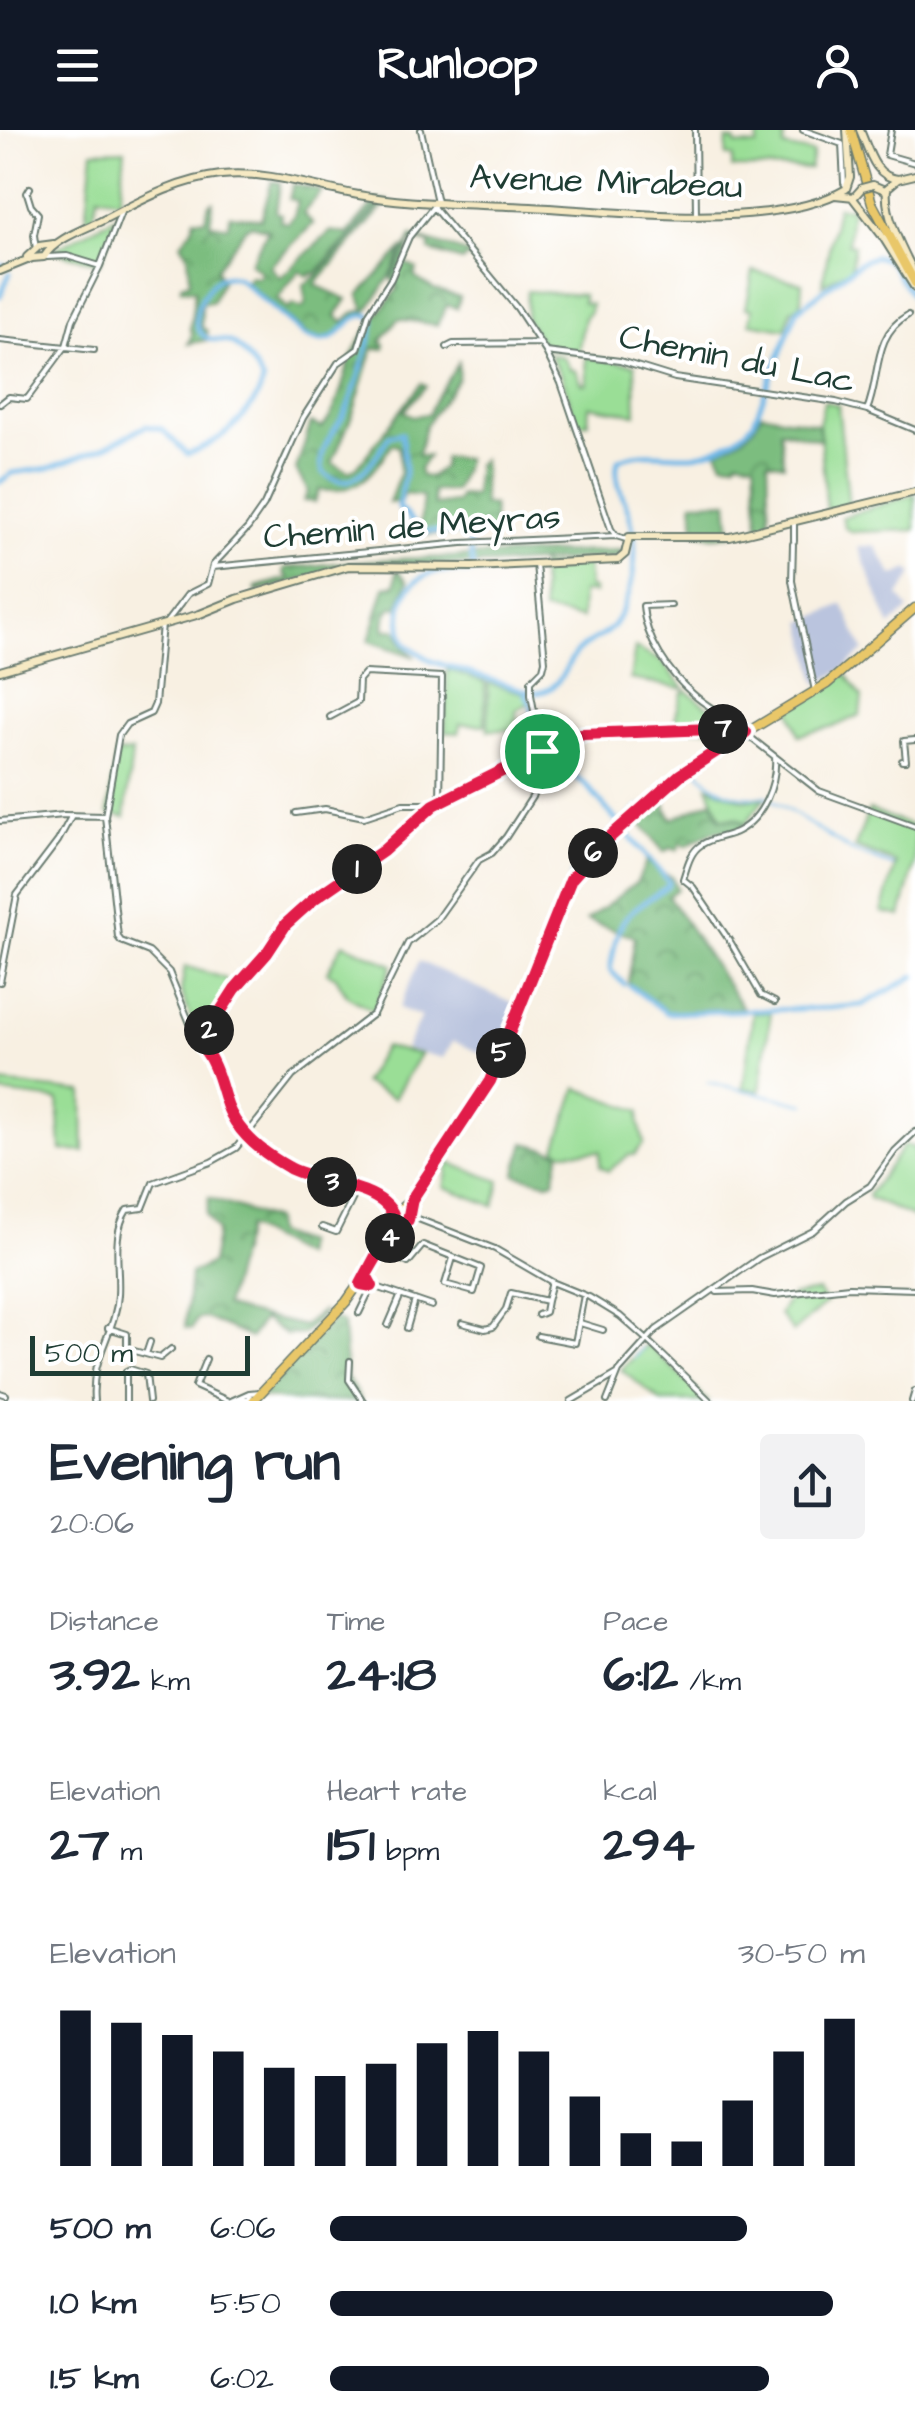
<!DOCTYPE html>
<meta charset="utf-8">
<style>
:root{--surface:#fff;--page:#f2f2f3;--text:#1f2937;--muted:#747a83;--accent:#111827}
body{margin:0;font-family:"Architects Daughter",sans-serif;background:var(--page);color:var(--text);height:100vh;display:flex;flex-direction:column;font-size:38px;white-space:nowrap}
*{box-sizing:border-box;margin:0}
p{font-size:32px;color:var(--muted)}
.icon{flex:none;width:55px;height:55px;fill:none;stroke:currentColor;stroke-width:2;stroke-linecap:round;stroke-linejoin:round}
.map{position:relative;height:1271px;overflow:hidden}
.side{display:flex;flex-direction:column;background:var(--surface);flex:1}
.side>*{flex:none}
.scale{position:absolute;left:30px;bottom:25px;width:220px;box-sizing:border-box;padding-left:10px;border:5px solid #1f3d34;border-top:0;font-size:28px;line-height:35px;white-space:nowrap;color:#1f3d34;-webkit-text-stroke:8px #fff;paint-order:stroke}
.pin{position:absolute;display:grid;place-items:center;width:85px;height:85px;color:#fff;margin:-42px;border:5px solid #fff;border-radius:50%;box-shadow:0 2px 10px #0007}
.km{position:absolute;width:50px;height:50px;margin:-25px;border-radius:50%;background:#222;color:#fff;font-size:28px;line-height:50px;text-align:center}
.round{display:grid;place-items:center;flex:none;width:105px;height:105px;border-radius:10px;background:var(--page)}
.headline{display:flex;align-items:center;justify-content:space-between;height:170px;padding:0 50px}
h1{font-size:55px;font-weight:800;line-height:75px}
.figures{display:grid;grid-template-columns:repeat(3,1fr);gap:15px;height:170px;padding:10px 50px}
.figures div{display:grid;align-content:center}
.figures b{font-size:50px;font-weight:800}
.figures small{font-size:28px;font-weight:400}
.figures p{font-size:28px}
.chart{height:280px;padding:20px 50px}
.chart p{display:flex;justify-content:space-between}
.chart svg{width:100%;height:180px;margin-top:10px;stroke:var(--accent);stroke-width:6}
ul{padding:0 50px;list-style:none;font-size:32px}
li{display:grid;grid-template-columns:160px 120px 1fr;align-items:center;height:75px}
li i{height:25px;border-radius:12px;background:var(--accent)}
header{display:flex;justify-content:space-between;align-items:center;height:130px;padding:0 50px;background:var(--accent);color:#fff;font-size:45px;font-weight:800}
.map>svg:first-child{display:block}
.industrial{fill:#bac4de}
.green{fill:#9ade96;stroke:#5c8e65;stroke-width:2.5}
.forest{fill:url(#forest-crowns);stroke:#4d7d5a;stroke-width:2.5}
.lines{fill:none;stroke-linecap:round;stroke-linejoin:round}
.stream{stroke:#6fb8e7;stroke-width:2.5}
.canal{stroke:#6fb8e7;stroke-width:5}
.street-casing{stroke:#6b7c71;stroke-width:8}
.secondary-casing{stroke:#6b7c71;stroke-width:10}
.primary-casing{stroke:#6b7c71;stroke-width:11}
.street{stroke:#fff;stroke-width:4}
.secondary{stroke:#f6e9c3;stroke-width:6}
.primary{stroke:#e9c769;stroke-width:8}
.secondary-bridge-casing{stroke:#6b7c71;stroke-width:10;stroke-linecap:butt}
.secondary-bridge{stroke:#f6e9c3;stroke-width:6}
.route-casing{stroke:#fff;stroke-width:20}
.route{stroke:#e11d48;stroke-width:12}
.labels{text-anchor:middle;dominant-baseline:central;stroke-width:8;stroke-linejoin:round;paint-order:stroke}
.street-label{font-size:35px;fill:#1f3d34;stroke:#fff}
</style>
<header><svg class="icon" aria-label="menu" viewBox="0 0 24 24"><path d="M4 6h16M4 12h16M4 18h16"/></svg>Runloop<svg class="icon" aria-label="person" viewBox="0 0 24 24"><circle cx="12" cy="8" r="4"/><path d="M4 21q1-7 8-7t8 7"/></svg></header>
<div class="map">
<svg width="915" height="1271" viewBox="0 0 915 1271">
<defs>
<pattern id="forest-crowns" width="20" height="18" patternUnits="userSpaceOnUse" patternTransform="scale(2.5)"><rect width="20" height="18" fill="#7bbd7f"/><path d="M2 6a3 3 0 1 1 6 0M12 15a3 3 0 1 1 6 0" fill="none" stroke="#649b69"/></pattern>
</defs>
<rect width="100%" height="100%" fill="#fff"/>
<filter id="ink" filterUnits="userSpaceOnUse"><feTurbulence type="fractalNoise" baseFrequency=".01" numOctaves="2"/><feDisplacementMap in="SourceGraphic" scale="20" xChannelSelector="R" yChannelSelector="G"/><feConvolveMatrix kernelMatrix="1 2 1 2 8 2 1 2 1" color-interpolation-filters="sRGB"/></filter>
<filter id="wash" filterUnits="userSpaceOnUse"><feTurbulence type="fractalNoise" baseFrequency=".0048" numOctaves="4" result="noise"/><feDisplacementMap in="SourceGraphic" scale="40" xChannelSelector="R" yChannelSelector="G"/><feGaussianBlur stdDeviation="2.25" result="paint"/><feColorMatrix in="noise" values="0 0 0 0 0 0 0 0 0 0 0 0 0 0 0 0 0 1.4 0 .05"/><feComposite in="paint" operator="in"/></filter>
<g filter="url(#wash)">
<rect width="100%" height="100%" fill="#f8f0e2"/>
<!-- industrial -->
<path class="industrial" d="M 875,415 L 893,446 L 909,439 L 913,444 L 899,466 L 909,479 L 890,496 L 858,417 Z
M 843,474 L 864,521 L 841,541 L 817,554 L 803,492 Z
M 419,831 L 517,875 L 496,930 L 453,911 L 443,928 L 405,919 L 421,887 L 399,878 Z"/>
<!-- green -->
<path class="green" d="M 759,0 L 784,0 L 784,17 L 813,23 L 810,39 L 732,38 L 733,27 L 726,26 L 727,10 L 735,11 L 736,15 L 757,16 Z
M 125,20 L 120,70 L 98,65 L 93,87 L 86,91 L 93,21 Z
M 837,77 L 851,78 L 848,114 L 854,115 L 851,138 L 822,155 Z
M 117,86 L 100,133 L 52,121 Z
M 753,141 L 802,153 L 801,173 L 792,180 L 785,199 L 750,193 L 752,179 L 746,178 Z
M 527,161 L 583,165 L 583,173 L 591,174 L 590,182 L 584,188 L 578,223 L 544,217 L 526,189 Z
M 549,224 L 563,227 L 570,239 L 576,241 L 582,254 L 587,254 L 586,227 L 635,235 L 636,284 L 589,276 L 588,293 L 577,294 L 562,247 Z
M 824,271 L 838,275 L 849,376 L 827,382 L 819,294 Z
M 915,364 L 915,400 L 852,402 L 845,398 L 842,387 Z
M 587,434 L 589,458 L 594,459 L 594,463 L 582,462 L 581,489 L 543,481 L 540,436 Z
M 635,518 L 661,531 L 685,559 L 630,549 Z
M 447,539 L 485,552 L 485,595 L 460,594 L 459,603 L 445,602 Z
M 846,543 L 862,567 L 860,585 L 838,595 L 799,605 L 790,579 Z
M 488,553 L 524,563 L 530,573 L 516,580 L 517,600 L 488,600 Z
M 687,561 L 733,595 L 732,597 L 672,600 L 682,563 Z
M 132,622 L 125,687 L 108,683 L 116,624 Z
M 708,656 L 744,670 L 765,668 L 746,693 L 737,688 L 721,688 Z
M 869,680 L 915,697 L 915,732 L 901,786 L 882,782 L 896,733 L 855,717 Z
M 343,813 L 392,835 L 374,881 L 347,866 L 336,847 L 327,842 Z
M 185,836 L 224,848 L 234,859 L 208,900 L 193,894 L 181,861 Z
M 771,882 L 760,961 L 743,958 L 753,883 Z
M 384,917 L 420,924 L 394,968 L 363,953 Z
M 0,953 L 83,962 L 84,1022 L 61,1020 L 58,970 L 0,963 Z
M 577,958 L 640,981 L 639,993 L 644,1013 L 634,1025 L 629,1025 L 608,1041 L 600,1036 L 600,1021 L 562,1022 L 556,1018 Z
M 904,1015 L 915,1018 L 915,1088 L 869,1068 L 868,1065 Z
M 449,1033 L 500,1051 L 494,1076 L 444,1057 Z
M 818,1161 L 826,1173 L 793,1202 L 779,1184 L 791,1166 Z
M 647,1214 L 708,1271 L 661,1271 L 621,1240 Z"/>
<!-- forest -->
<path class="forest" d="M 272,51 L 280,53 L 276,82 L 281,84 L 280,91 L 288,93 L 294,86 L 298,71 L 289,69 L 293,54 L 322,61 L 303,83 L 313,94 L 270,136 L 280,148 L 331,101 L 347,104 L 376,70 L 381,71 L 316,143 L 307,146 L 299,141 L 277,169 L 288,179 L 292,174 L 302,178 L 306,173 L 303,155 L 317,146 L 384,71 L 388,71 L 315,155 L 347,169 L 336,186 L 343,192 L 353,183 L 365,180 L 359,165 L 404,117 L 391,145 L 366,183 L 354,187 L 339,204 L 324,209 L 310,207 L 246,153 L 250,146 L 259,147 L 260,141 L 250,133 L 268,100 L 252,95 L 246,98 L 216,139 L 222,151 L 212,172 L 202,173 L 201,197 L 207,201 L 207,210 L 188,214 L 193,202 L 190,200 L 195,160 L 181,159 L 181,155 L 190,152 L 188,125 L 181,113 L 192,99 L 195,88 L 205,89 L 209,74 L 213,72 L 210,94 L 228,96 L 230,85 L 261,89 Z
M 412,106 L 470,124 L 475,130 L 466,127 L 462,131 L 430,121 L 430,114 L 415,110 L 410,114 L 405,133 L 417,139 L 414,147 L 434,159 L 460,167 L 457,178 L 447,175 L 437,195 L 398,189 L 381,211 L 385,214 L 384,219 L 373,218 L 354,281 L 332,333 L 349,342 L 357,337 L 422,253 L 426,256 L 404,281 L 413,286 L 429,284 C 431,270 452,248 459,230 L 458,249 L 425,296 L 418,325 L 428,326 L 419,339 L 421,346 L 429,347 L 442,338 L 444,327 L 466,329 C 466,334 456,358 454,361 L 433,361 L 434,375 L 457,372 L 460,365 L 474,366 L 477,334 L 483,329 L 483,375 L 493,376 L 494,401 L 481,398 L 479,403 L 429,405 L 420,399 L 423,366 L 404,364 L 401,371 L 389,373 L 400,343 L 399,317 L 392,314 C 372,343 360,365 319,360 L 315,372 L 303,371 L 308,361 L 296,340 L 311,293 L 322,298 C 339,278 341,255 350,231 C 360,205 381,182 398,158 L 392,149 Z
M 761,283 L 818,294 L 821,310 L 780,300 L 784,334 L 768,331 L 770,397 L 759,399 L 755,332 L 738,329 L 735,333 L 723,332 L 717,321 C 738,311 752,306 761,283 Z
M 728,371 L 731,405 L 713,406 L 695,402 L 693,372 Z
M 622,420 L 622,424 L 616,427 L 504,434 L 359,434 L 256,462 L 256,457 L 289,448 L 284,443 L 285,438 L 377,430 Z
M 397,439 L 408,452 L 397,478 L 392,477 C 386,484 383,490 385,500 L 397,500 L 404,517 L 415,527 L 369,511 L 385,457 L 395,455 Z
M 664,663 L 666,678 L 673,689 L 713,670 L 720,689 L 737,689 L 746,694 L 737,701 C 717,697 702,706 686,716 L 681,713 L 677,720 L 670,718 L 664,722 L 636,688 Z
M 647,730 L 661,743 L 672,747 L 677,759 L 668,766 L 743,878 L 668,882 L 628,853 L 635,807 L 587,790 L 637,752 Z
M 525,1013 L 560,1022 L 554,1051 L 549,1053 L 515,1044 Z
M 209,1068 L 274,1090 L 275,1103 L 304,1113 L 302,1126 L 247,1097 L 225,1176 C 251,1186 276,1189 303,1196 L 322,1181 L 324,1183 L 303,1204 L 286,1205 L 263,1189 L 250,1208 L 206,1188 L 197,1189 L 192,1199 L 185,1198 L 190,1144 L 211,1133 L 217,1101 L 206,1085 Z
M 334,1189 L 343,1193 L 346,1246 L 361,1271 L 296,1271 L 260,1267 Z"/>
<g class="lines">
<!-- stream -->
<path class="stream" d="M 696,637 C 711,661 738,670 766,666 L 852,721 L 893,736
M 570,746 L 585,726 L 641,676
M 708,952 L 805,974
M 634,1228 L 642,1218"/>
<!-- canal -->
<path class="canal" d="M 0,135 L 4,135
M 0,166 L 10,143
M 0,352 L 12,343 L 49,338 L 105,317 L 146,296 L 162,299 L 187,324 C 217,316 255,282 263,252 C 257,239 245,222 234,214 C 227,209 218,211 210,209 C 186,201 198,168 211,155 C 219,146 228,144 239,149 L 304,205 C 342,224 341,183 369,185 L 374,190 C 374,202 351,271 345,283 C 335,303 316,319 323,342 C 354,370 376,326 389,306 L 402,303 L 405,342 L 398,377 L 422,401 L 468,403 L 473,438 L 470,442 C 458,442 441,439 429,444 C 400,455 395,488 406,514 L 431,531 L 533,563 C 559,563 562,542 575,524 C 585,511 603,509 613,496 C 635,465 640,419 629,383 C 623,366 613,349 618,330 C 641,319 666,326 691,325 C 711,324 743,308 754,291 L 797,180 L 861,132 L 875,126 L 888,130 L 915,170
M 526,565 L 531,574 L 539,619
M 544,623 L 585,654 L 669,752 L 667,757 C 620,788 620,784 610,840 L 624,854
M 630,856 L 667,883 L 830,878 L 862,875 L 915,846"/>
</g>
</g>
<g filter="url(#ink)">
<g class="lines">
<defs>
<path id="street" d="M 695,0 L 696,85
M 803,0 L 842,14 L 844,53 L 847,57
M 891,0 L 887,25 L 915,33
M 30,58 L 27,63 L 31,76 L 38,84 L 34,105 L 36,119
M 434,78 L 517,178 L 546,222 L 561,253 L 611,399 L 616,406 L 626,409
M 47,127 L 67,126 L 100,136
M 0,210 L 94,220
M 447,217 L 453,214 L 540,213
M 546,222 L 620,231 L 675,248 L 836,272 L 867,280 L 915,300
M 0,274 L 9,267 L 27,269 L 66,216 L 73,190 L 100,136 L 121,82
M 867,280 C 881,246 872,205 908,185
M 794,411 L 794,393
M 793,414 L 792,451 L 815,561
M 213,437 L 462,413 L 616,406
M 671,475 L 643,476 C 645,509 669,543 693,564 C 707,577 724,584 737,597
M 162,494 L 155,574 L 151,583 L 127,594 L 119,605 L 105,686 L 118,807 L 121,811 L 149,822 L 169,842 L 196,908 L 217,936 L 229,978 L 244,1004 L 291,1039 L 378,1068 L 395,1079
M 165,494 L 188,464 L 208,454 L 213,435 L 248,398 L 264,375 L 303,288 L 338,233 L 358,219 L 369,183 L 391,149 L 409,107 L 437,72 L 421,0
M 330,587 L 358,572 L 359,550 L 365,543 L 442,547 L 440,671
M 902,631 L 906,631 L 904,611 L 915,610
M 296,683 L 325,679 L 364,687 L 403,674 L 432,674
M 0,691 L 64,685 L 105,686
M 0,852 L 17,765 L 58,711 L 72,685
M 775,872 L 761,865 L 731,813 L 693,757 L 683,749 C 687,737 690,722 701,715 C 712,707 727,707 738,701 C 763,688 777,654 775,627
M 200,913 L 235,859 L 292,788 L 335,752 L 383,721 L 434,675 L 539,622 L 583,604 L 737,597 L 819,661 L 915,696
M 408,1085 L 495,1119 L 552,1152 L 589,1167 L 620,1186 L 646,1209
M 407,1093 L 407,1101 L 394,1112 L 390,1124 L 408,1133 L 423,1115 L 481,1138 L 474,1162 L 445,1154 L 453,1128
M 322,1097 L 336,1102 L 357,1060
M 362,1152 L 432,1176
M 715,1159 L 717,1162 L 752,1161 L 775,1165 L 849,1157 L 915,1159
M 359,1183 L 372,1156
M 538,1185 L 545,1182 L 547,1171
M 462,1193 L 485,1199 L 493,1197 L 506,1179 L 511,1163 L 547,1171 L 552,1152
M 580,1193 L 603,1200
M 388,1195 L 400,1167
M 108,1198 L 127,1204 L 127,1219 L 160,1228 L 171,1219
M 407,1198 L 415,1170
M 538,1206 L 575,1213 L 584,1165
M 648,1211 L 710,1271
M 146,1224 L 150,1212
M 206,1229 L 195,1256 L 228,1271
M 350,1231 L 349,1250 L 363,1271
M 0,1263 L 6,1265
M 94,1271 C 90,1227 116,1202 118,1165 C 120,1137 111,1105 127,1080 L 143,1078 L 153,1053 L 211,1032 L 236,1018 L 293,946 L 373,884 L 408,813 L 437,789 L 479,730 L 492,723 L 506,707 L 532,667 L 539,647 L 541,617 L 531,565 L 531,551 L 543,539 L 545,531 L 536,434
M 126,1271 L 126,1241 L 130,1239 L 146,1244 L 149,1271
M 231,1271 L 249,1263 L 260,1262
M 236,1271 L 250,1268 L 249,1263
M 571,1271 L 617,1244
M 607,1271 L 619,1241 L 656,1200 L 759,1128 L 813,1101 L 846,1071 L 870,1056 L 895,1021 L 915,1002
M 912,1271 L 915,1261"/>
<path id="secondary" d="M 860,0 C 869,20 874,47 898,49
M 873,55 L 885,60 L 898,49 L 915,45
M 887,59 C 884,86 903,120 915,144
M 835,65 L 854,67 L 862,58
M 852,67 L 883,107 L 915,158
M 27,127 L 39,116 L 54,114
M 0,141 L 32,128 L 44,127 C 55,109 82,100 101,91 C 140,71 177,50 221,45 C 272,40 321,60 371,67 C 423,75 478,74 531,77 C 614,81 774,102 846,59 L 850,47 L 847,0
M 0,541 L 200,484 L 237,469 L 348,436 L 473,437 L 618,430 L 625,424 L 629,407 L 730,407 L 915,362"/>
<path id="primary" d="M 851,0 L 872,73 L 915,153
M 395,1101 L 408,1090 L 410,1073
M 378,1126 L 395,1091 L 395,1083 L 412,1069 L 490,951 L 564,763 L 592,724 L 691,636 L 827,554 L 915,478
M 253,1271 L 346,1172 L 379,1125"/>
</defs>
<!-- street casing -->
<use href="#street" class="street-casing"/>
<!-- secondary casing -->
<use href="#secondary" class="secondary-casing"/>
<!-- primary casing -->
<use href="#primary" class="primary-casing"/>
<!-- street -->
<use href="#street" class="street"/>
<!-- secondary -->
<use href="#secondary" class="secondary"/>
<!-- primary -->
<use href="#primary" class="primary"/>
<defs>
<path id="secondary-bridge" d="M 862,58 L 873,55"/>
</defs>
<!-- secondary-bridge casing -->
<use href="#secondary-bridge" class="secondary-bridge-casing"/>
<!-- secondary-bridge -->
<use href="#secondary-bridge" class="secondary-bridge"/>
</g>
</g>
<g class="lines" filter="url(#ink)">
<defs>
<path id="route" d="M 542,621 L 434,675 L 383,721 L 315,768 L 286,794 L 267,823 L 235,859 L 200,913 C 215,932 218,946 225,969 C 234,1000 261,1022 288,1037 C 316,1054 387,1054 395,1090 L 361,1154 L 372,1156 L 366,1145 C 377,1127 390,1099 408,1090 L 412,1069 L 490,951 L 571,749 L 602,714 L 680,645 L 746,602 L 737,598 L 583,604 L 542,621"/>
</defs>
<!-- route casing -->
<use href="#route" class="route-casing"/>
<!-- route -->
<use href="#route" class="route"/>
</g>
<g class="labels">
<!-- street labels -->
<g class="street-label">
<text transform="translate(606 52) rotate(2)">Avenue Mirabeau</text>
<text transform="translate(737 229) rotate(11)">Chemin du Lac</text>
<text transform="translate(412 397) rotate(-4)">Chemin de Meyras</text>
</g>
</g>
</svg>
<div class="scale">500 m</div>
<div class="pin" style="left:542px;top:621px;background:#1e9e55"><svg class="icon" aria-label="arrive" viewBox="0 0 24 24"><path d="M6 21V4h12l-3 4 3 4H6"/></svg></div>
<b class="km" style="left:357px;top:739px">1</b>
<b class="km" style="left:209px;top:900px">2</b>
<b class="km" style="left:332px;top:1052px">3</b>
<b class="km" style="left:390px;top:1108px">4</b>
<b class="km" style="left:501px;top:923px">5</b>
<b class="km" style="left:593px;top:723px">6</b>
<b class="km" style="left:723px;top:599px">7</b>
</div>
<section class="side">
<div class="headline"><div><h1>Evening run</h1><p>20:06</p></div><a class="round"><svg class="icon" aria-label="share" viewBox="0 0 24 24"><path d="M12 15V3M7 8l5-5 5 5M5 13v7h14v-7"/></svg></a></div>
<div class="figures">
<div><p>Distance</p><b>3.92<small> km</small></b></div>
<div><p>Time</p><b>24:18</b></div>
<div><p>Pace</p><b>6:12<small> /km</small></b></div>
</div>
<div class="figures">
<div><p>Elevation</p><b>27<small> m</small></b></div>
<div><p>Heart rate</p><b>151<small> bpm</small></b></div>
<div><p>kcal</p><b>294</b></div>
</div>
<div class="chart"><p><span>Elevation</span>30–50 m</p>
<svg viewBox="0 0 160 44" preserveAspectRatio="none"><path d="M5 44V6M15 44V9M25 44V12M35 44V16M45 44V20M55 44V22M65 44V19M75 44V14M85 44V11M95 44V16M105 44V27M115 44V36M125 44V38M135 44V28M145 44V16M155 44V8"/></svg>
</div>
<ul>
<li><b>500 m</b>6:06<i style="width:78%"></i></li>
<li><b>1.0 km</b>5:50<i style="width:94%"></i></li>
<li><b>1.5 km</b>6:02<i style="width:82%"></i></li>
</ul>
</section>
